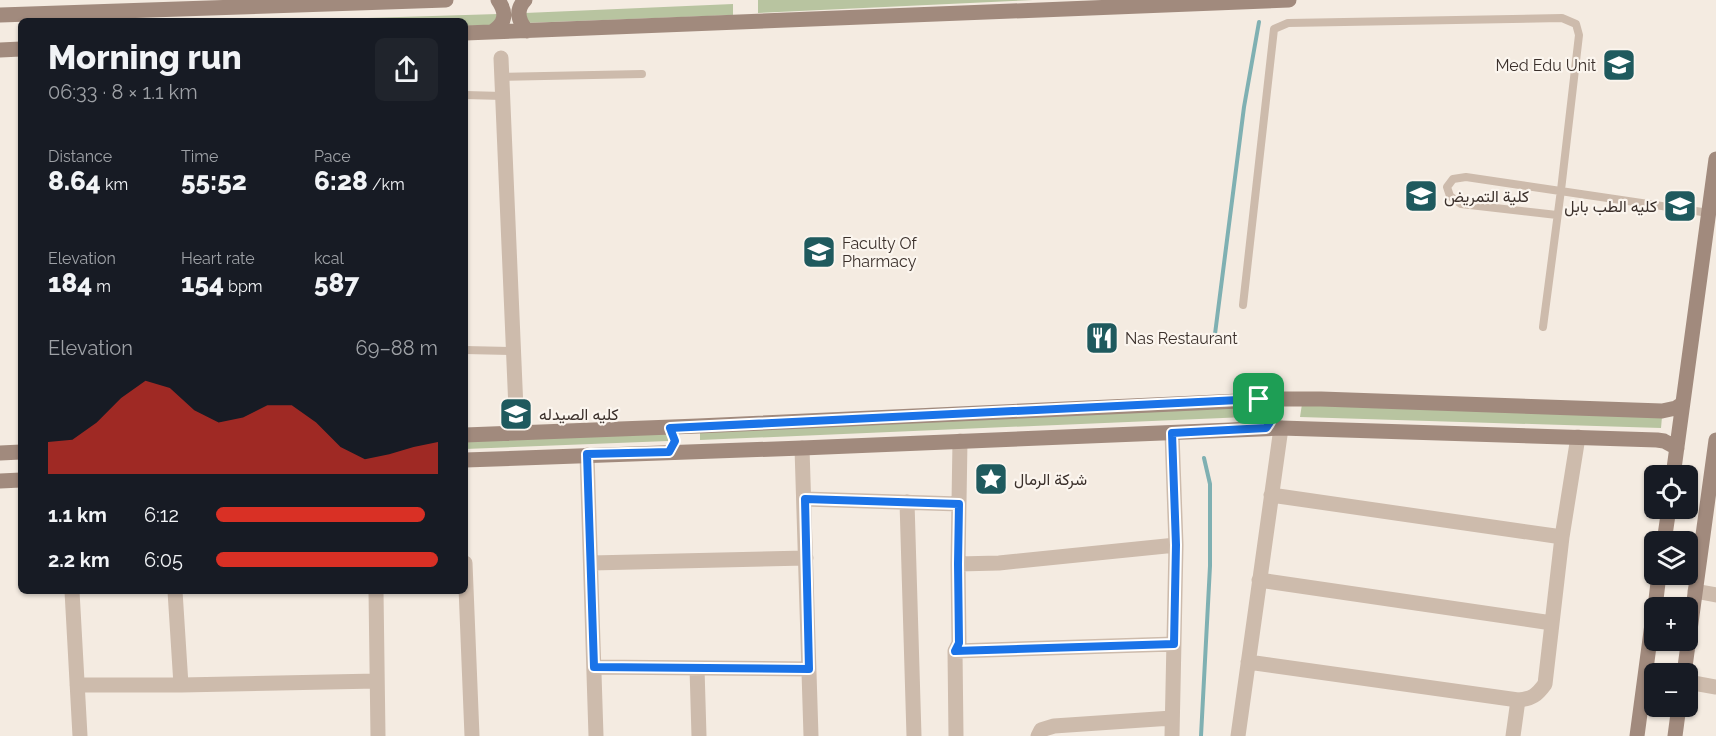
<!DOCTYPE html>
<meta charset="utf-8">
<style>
:root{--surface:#171b24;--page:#20242c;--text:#f1f3f6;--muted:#9ea1a6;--accent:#d93025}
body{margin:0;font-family:Raleway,Vazirmatn,sans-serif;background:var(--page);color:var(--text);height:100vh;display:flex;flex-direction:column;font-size:22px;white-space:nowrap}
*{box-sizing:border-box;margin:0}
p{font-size:20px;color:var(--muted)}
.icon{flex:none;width:33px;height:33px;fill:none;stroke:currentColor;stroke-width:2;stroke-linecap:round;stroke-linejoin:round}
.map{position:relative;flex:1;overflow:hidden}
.side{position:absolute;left:18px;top:18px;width:450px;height:576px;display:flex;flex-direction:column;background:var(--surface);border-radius:9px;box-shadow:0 2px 4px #0004}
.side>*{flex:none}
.buttons{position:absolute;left:1644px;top:465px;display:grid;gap:12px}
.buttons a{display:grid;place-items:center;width:54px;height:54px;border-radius:9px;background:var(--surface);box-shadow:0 2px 4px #0004;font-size:30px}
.pin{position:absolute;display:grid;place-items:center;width:51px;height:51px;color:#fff;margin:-26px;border-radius:12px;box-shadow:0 3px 9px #0006}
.round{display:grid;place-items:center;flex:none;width:63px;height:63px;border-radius:9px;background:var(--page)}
.summary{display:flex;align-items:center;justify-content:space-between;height:102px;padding:0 30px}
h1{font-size:33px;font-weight:800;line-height:45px}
.figures{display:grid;grid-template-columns:repeat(3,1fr);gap:9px;height:102px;padding:6px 30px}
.figures div{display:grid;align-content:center}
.figures b{font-size:26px;font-weight:800}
.figures small{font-size:16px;font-weight:400}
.figures p{font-size:16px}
.chart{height:168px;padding:12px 30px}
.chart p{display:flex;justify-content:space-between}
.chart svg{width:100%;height:108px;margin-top:6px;fill:var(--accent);opacity:.7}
ul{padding:0 30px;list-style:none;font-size:20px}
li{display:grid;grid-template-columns:96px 72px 1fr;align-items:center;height:45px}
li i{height:15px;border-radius:8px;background:var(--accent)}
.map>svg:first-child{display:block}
.green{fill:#b8c4a0}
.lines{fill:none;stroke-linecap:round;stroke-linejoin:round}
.stream{stroke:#7fb0b2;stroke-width:4}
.lane{stroke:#cdbbac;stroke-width:8}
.street{stroke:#cdbbac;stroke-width:15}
.secondary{stroke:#a18a7d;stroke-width:15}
.route-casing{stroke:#fff;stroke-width:12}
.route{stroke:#1a73e8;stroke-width:8}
.labels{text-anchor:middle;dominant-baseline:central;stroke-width:4.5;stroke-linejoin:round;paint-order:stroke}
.poi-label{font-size:16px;fill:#3b302b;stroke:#fbf5ee;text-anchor:start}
</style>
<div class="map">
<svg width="1716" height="736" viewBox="0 0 1716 736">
<rect width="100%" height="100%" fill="#f4ebe1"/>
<!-- green -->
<path class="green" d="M 758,0 L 1033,0 L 758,13 Z
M 733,4 L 733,15 L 525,23 L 525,13 Z
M 498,14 L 498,25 L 465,26 L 465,21 L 269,21 Z
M 1302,404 L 1662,417 L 1661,428 L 1300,417 Z
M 1270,406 L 1270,416 L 700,440 L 700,430 Z
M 668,432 L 668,441 L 465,449 L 465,439 Z"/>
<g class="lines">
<!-- stream -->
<path class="stream" d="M 1215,334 L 1244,107 L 1259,22
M 1201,736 L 1210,566 L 1210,484 L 1204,458"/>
<!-- lane -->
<path class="lane" d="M 502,77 L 642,74
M 465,95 L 503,96
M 1557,215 L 1461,204 L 1450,196 L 1447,187 L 1453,179 L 1466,177 L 1709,213
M 1243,305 L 1274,29 L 1288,23 L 1562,18 L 1576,24 L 1579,35 L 1561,190 L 1543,327
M 465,350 L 514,351"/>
<!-- street -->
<path class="street" d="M 501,58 L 517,433
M 802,448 L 811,736
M 587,455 L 596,736
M 1271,495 L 1562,537
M 805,499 L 959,504
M 907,502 L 914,736
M 465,563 L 472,736
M 591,563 L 806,558
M 958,564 L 999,563 L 1176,545
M 1259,580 L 1552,623
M 72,591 L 80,736
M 175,591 L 181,685
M 376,591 L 378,736
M 1695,591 L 1716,595
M 955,651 L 1174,644
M 1248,662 L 1518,700 C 1532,699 1537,695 1545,684 L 1562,537 L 1578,437
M 594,667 L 809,669
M 697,668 L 699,736
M 1688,682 L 1716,687
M 77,685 L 181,685 L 377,681
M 956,736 L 955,651 L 959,643 L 958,564 L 960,441
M 1038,736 L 1041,730 L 1054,726 L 1172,718
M 1172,736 L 1176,545 L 1172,433
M 1238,736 L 1281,428
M 1513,736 L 1518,700"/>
<!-- secondary -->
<path class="secondary" d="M 525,0 C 515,10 518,21 527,31
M 0,15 L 446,0
M 492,32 C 506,23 507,13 498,0
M 465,33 L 1289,0
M 0,50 L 21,49
M 465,435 L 698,426 L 1284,399 L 1321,399 L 1662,411 L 1676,408 L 1682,404
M 0,453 L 21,452
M 465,460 L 802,448 L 1281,428 L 1657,440 L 1664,441 L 1677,448
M 1673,476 L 1716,159
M 0,481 L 21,480
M 1664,542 L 1669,508
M 1655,608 L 1659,574
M 1684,674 L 1716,440
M 1637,736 L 1654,609
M 1675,736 L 1679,706"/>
</g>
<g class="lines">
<defs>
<path id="route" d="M 1259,399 L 1268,399 C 1275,410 1274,418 1266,428 L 1172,433 L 1176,545 L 1174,644 L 955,651 L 959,643 L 958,564 L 959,504 L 805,499 L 809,669 L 594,667 L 587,454 L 669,452 L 675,441 L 670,428 Z"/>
</defs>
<!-- route casing -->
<use href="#route" class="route-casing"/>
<!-- route -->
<use href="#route" class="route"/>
</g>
<!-- icons -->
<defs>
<symbol id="university-square" viewBox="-11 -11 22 22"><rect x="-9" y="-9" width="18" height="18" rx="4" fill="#1f5a5e" stroke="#fbf5ee"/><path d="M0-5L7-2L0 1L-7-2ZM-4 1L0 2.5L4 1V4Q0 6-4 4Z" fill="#fff"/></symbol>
<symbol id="restaurant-square" viewBox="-11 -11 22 22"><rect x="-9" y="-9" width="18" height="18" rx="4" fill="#1f5a5e" stroke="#fbf5ee"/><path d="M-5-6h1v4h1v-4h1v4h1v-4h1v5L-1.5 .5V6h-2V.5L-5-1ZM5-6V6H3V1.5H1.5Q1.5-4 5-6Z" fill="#fff"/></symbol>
<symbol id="sight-square" viewBox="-11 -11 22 22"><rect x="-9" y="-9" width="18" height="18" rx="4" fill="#1f5a5e" stroke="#fbf5ee"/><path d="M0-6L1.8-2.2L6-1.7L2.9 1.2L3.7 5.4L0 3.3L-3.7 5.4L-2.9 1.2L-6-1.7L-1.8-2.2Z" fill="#fff"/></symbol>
</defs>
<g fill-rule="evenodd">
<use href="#university-square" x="1600" y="46" width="38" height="38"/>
<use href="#university-square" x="1402" y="177" width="38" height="38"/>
<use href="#university-square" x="1661" y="187" width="38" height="38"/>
<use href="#university-square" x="800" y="233" width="38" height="38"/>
<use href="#restaurant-square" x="1083" y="319" width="38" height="38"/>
<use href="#university-square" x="497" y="395" width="38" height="38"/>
<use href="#sight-square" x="972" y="460" width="38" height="38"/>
</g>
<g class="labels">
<!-- poi labels -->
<g class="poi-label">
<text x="1596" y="65" text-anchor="end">Med Edu Unit</text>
<text x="1444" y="196">كلية التمريض</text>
<text x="1657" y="206" text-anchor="end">كليه الطب بابل</text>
<text x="842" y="243">Faculty Of<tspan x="842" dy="18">Pharmacy</tspan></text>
<text x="1125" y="338">Nas Restaurant</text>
<text x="539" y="414">كليه الصيدله</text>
<text x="1014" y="479">شركة الرمال</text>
</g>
</g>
</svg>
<div class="buttons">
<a><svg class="icon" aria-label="locate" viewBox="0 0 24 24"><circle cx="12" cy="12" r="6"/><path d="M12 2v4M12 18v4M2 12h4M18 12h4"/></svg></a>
<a><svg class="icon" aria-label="layers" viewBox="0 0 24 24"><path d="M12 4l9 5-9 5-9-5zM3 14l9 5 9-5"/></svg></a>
<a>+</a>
<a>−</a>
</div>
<div class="pin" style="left:1259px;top:399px;background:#1e9e55"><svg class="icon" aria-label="arrive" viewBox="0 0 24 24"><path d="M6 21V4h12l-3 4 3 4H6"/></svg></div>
<section class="side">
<div class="summary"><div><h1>Morning run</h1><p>06:33 · 8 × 1.1 km</p></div><a class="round"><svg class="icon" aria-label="share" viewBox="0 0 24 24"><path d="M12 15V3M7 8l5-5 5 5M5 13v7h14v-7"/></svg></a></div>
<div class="figures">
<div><p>Distance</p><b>8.64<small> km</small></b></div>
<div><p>Time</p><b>55:52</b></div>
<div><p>Pace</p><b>6:28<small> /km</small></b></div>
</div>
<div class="figures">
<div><p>Elevation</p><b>184<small> m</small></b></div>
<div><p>Heart rate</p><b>154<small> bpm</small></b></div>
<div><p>kcal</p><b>587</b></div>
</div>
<div class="chart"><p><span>Elevation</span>69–88 m</p>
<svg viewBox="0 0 160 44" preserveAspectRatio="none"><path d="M0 44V31L10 30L20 23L30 13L40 6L50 9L60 18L70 23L80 21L90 16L100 16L110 23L120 33L130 38L140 36L150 33L160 31V44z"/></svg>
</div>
<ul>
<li><b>1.1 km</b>6:12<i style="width:94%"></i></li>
<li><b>2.2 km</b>6:05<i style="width:100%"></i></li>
</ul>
</section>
</div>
